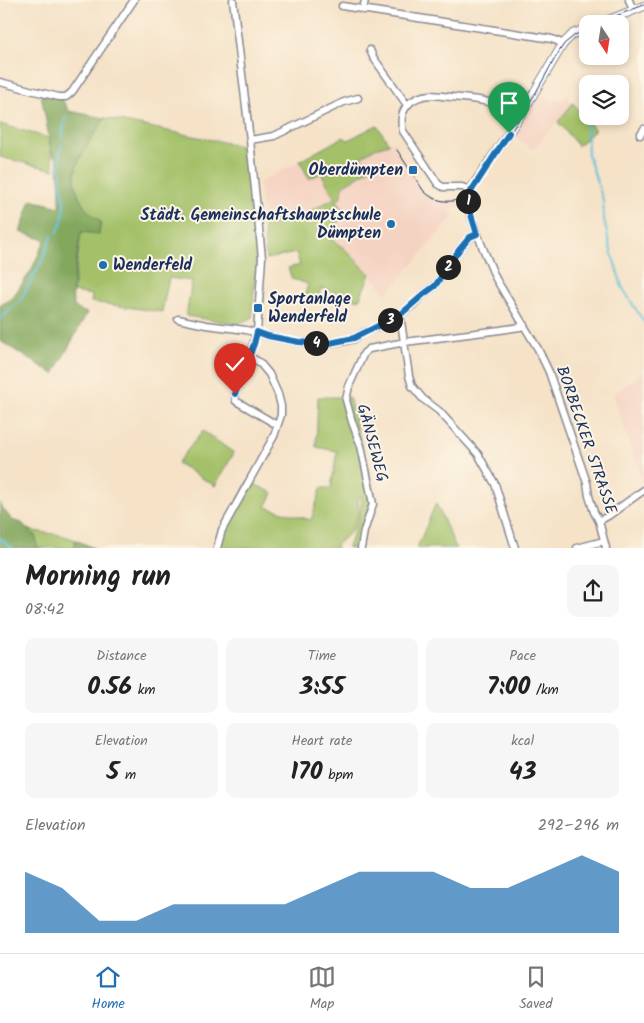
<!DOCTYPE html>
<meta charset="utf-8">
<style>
:root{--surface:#fff;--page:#f6f6f6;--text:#222;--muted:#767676;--line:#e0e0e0;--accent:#1f6fb2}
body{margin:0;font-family:Kalam,sans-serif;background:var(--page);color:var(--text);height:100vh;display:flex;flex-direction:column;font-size:19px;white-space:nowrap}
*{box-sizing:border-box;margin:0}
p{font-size:16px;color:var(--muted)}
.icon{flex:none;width:28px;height:28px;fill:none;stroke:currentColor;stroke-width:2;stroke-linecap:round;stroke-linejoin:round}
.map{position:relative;height:548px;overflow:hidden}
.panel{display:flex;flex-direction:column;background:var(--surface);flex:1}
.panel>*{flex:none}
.needle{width:32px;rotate:168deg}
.buttons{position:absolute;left:579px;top:15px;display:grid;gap:10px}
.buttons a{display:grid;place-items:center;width:50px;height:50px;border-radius:10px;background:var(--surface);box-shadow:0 2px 8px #0003;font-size:25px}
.pin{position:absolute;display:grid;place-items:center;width:42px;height:42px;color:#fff;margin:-51px -21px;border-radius:50% 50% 50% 0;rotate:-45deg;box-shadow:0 0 5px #0007}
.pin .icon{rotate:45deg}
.km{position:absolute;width:25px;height:25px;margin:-12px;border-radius:50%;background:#222;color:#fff;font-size:14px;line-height:25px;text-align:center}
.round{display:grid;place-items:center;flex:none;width:52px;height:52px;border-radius:10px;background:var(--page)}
.headline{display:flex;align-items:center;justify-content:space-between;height:85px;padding:0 25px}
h1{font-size:28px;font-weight:700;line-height:38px}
.figures{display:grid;grid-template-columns:repeat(3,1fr);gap:8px;height:85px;padding:5px 25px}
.figures div{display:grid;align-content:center;border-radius:10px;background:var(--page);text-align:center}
.figures b{font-size:25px;font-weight:700}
.figures small{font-size:14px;font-weight:400}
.figures p{font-size:14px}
.chart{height:140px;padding:10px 25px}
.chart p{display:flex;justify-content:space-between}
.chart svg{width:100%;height:90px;margin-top:5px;fill:var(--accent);opacity:.7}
.dock{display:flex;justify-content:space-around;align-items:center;height:70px;border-top:1px solid var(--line);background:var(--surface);font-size:14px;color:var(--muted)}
.dock a{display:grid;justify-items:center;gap:2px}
.dock .on{color:var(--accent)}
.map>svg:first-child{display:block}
.built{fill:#f5d3c2}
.green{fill:#a4c169;stroke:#607864}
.forest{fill:#83a75d;stroke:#4f6b5e}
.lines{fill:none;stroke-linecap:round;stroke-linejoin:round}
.stream{stroke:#5bc1d9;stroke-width:2}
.minor-casing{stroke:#888892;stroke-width:9}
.tertiary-casing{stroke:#888892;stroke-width:10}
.minor{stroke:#fff;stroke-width:6}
.tertiary{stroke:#fff;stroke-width:8}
.tram{stroke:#1b2f5e;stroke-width:1}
.route-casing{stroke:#fff;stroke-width:10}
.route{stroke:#1f6fb2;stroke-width:6}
.poi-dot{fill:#1f6fb2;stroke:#fcf5e5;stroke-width:2}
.labels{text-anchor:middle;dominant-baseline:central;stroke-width:4;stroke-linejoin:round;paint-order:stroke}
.poi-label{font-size:16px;font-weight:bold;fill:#1b2f5e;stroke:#fcf5e5;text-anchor:end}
.street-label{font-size:16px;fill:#1b2f5e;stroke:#fcf5e5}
</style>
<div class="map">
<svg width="644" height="548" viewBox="0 0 644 548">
<rect width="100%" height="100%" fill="#fcf5e5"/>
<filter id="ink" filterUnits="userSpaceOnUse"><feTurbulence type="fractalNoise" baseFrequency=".02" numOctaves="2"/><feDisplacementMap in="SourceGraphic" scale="10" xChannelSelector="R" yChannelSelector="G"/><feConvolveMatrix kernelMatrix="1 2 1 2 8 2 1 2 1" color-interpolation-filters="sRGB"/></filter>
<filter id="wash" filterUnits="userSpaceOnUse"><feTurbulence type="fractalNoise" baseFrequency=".0096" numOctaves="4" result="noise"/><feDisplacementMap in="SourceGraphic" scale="20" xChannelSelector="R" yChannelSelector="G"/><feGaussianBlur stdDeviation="1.12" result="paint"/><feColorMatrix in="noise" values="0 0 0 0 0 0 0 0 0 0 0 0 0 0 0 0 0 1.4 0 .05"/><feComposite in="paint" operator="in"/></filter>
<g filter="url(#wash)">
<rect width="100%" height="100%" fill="#f5e2c7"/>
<!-- built -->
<path class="built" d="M 540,94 L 554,102 L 556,98 L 563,102 L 567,96 L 595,130 L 578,146 L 557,122 L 533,150 L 515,136 L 515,134 Z
M 395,141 L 397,145 L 394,147 L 424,194 L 429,198 L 437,202 L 451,203 L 461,201 L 463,205 L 451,210 L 453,217 L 387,294 L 370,274 L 345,249 L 331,239 L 326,230 L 346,216 L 337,200 L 340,198 L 344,185 L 369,169 L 361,157 L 375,148 Z
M 300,161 L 308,179 L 321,173 L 335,198 L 300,216 L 295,210 L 282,216 L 263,222 L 259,183 Z
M 644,373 L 644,485 L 643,485 L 613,394 Z"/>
<!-- green -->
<path class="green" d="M 573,103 L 595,130 L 578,146 L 558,122 Z
M 105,118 L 247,147 L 257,251 L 252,318 L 237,324 L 186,316 L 192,281 L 169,278 L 162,312 L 91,302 L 92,295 L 73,292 L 81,232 L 101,222 C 94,216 86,211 82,203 C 77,194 74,183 75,173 C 77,158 97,131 105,118 Z
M 0,124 L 49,138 L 54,170 L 0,157 Z
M 377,125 L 389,144 L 375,148 L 361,157 L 370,169 L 344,185 L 340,198 L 337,200 L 346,216 L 326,230 L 331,239 L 345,249 L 370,274 L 359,300 L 321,288 L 318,299 L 304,299 L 308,284 L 292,279 L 288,268 L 300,265 L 296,253 L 266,259 L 263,222 L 282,216 L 295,210 L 300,216 L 335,198 L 321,173 L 309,179 L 300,161 L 343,137 L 348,140 Z
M 318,397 L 349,397 L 373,491 C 369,510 365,529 360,548 L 348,548 L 348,546 C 353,535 364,508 361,496 L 358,498 L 359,512 L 352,531 L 336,545 L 337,548 L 214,548 L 248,481 L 273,493 L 266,507 L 311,520 L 321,488 L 331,488 L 337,451 L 316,447 Z
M 203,431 L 234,453 L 215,486 L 177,463 Z
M 0,502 L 6,516 L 28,538 L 36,537 L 28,529 L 33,531 L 61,535 L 76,540 L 74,548 L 12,548 L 0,539 Z
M 436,503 L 456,548 L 417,548 Z"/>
<!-- forest -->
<path class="forest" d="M 41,94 L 62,99 L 69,111 L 105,118 C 97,131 77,158 75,173 C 74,182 77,194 82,203 C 86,211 94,216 101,222 L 99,234 L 81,232 C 79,245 69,296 74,305 C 77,310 82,311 87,313 L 54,374 L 0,341 L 0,305 L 12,298 L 31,271 L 45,240 L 20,232 L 31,200 L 60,207 L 60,188 L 57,158 L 52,154 Z
M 0,505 L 12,520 L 22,523 L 36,538 L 37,548 L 0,548 Z
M 76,540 L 94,548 L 74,548 Z"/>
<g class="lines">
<!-- stream -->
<path class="stream" d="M 586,102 L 588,155 L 603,200 L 604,219 L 610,247 L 622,287 L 644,322
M 62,139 L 63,130 L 66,116
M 57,232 C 71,213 59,182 59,160 C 59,155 61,149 62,144
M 0,319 L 20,301 L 41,263 L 52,236
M 0,538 L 12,548"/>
</g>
</g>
<g filter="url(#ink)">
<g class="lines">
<defs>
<path id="minor" d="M 629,0 L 633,10
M 342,6 L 552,39 L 564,44
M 363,10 L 365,0
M 370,50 L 373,57 L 407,105
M 0,82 L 30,90 L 59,97 L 66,97 L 72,92 L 134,0
M 522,113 C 494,99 461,98 431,95 C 411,96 397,110 403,131 L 438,184 L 443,187 L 462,187 L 470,190 L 468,196 L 469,211 L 482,246 L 496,279 L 538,349 L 549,372 L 587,483 L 589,496 L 594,512 L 599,521 L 606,548
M 640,135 L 644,129
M 250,140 L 274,136 L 344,102 L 358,98
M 400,315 L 409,376 L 412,386 L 423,399 L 439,411 L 478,454 L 495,484 L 515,548
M 178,319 L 206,325 L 246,330 L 268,336 L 299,342 L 330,343 L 345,341 L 354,339 L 363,333 L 384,324 L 400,315 L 413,305 L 424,294 L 435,286 L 459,250 L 471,237 L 477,233
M 249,356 L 235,394 L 236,401 L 277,425
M 599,521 L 608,516 L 644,490
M 217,548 L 222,530 L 274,436 L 281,415 L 281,406 L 278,394 L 269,374 L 259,362 L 249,356 L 257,332 L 262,258 L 250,140 L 233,0
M 361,548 L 364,531 L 373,504 L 361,446 L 352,422 L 346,400 L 349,386 L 364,353 L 369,349 L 405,342 L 500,330 L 520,327 L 524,325
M 577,548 L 604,541"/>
<path id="tertiary" d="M 599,24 L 644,6
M 470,190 L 522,113 L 563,44 L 573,34 L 588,28"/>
</defs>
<!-- minor casing -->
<use href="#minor" class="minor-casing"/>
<!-- tertiary casing -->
<use href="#tertiary" class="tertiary-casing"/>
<!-- minor -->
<use href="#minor" class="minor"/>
<!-- tertiary -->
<use href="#tertiary" class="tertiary"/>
<!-- tram -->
<path class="tram" d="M 595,24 L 644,5
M 397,150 L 423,190 C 432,201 451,205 464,197 C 476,189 484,173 492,161 C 507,139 521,116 535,94 C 545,77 553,60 564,44 L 575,35 L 588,29"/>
</g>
</g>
<g class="lines" filter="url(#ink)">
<defs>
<path id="route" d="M 235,394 L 254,344 L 257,332 L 268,336 L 299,342 L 312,343 L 330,343 L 354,338 L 400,315 L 424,294 L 435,286 L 459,250 L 470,237 L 477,234 L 469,208 L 468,196 L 509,133"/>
</defs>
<!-- route casing -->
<use href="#route" class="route-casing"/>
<!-- route -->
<use href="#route" class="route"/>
</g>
<!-- markers -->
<g class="poi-dot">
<rect x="408" y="165" width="10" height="10" rx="2.5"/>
<circle cx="391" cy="224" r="5"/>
<circle cx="103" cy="265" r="5"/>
<rect x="253" y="303" width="10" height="10" rx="2.5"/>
</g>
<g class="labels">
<!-- poi labels -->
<g class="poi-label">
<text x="403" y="170">Oberdümpten</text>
<text x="381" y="215">Städt. Gemeinschaftshauptschule<tspan x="381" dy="18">Dümpten</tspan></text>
<text x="113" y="265" text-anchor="start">Wenderfeld</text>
<text x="268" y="299" text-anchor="start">Sportanlage<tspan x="268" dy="18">Wenderfeld</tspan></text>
</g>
<!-- street labels -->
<g class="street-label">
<text transform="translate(586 440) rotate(71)">BORBECKER STRASSE</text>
<text transform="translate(372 443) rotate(75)">GÄNSEWEG</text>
</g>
</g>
</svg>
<div class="buttons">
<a><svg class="needle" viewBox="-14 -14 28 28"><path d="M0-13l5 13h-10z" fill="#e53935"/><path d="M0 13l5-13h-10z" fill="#767676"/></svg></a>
<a><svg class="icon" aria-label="layers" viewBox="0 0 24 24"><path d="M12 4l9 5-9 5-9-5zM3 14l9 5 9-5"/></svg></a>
</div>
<div class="pin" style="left:509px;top:133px;background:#1e9e55"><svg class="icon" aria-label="arrive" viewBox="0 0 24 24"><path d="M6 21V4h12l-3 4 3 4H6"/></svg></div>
<div class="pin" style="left:235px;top:394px;background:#d93025"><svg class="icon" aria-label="check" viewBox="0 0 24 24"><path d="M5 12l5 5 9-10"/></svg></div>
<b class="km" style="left:468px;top:201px">1</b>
<b class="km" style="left:448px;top:267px">2</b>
<b class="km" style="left:390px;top:320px">3</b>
<b class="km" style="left:316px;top:343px">4</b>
</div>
<section class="panel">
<div class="headline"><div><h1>Morning run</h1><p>08:42</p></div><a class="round"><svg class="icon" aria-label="share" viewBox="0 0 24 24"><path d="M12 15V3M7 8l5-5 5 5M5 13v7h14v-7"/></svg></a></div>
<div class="figures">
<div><p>Distance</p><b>0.56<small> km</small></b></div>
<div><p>Time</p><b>3:55</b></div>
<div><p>Pace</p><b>7:00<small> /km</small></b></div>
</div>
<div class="figures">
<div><p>Elevation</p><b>5<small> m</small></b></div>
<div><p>Heart rate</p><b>170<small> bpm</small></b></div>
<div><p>kcal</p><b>43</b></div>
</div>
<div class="chart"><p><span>Elevation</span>292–296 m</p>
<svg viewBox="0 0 160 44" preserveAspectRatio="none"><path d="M0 44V14L10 22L20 38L30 38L40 30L50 30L60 30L70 30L80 22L90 14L100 14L110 14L120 22L130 22L140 14L150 6L160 14V44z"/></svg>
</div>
</section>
<nav class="dock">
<a class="on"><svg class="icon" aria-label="home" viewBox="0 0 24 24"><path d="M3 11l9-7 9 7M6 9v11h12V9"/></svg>Home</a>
<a><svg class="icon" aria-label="map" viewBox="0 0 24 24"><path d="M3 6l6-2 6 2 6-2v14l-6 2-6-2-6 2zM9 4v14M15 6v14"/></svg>Map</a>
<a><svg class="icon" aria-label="saved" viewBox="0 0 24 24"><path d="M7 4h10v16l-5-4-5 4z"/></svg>Saved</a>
</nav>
